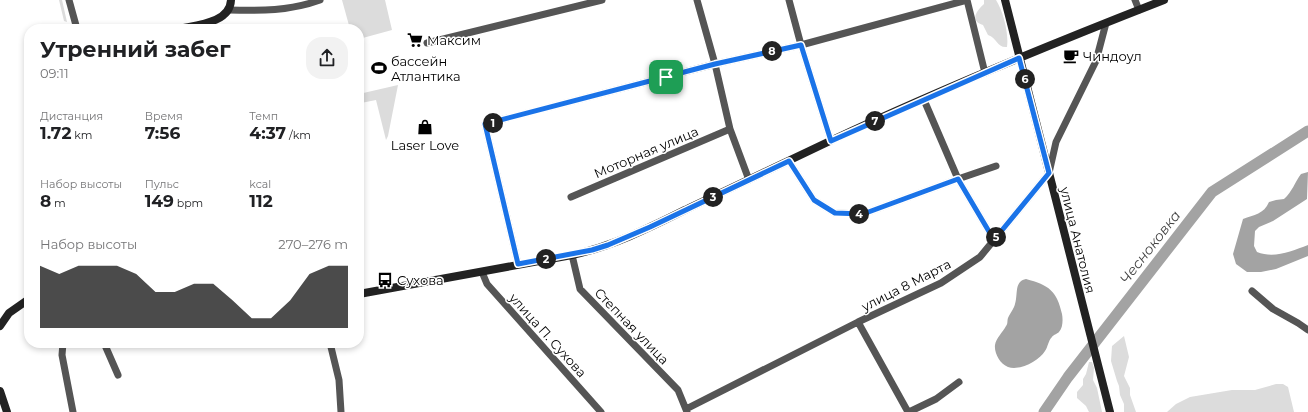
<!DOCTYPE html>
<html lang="ru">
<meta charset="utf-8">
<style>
:root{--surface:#fff;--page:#f2f2f2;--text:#202124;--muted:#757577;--accent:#000}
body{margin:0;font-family:Montserrat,sans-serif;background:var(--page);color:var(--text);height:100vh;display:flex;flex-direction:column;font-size:15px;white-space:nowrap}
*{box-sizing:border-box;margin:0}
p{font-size:13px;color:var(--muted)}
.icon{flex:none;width:22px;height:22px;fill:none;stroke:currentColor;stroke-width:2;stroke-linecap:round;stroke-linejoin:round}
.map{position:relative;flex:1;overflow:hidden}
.panel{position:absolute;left:24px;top:24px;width:340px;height:324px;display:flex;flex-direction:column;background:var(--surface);border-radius:16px;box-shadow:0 2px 6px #0003}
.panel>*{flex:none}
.pin{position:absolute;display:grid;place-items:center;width:34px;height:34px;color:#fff;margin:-17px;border-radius:8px;box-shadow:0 2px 6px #0006}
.km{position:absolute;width:20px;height:20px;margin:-10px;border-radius:50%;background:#222;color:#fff;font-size:11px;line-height:20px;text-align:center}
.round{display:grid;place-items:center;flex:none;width:42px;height:42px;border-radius:16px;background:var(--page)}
.summary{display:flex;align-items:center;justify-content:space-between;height:68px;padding:0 16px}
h1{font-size:22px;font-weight:700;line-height:30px}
.stats{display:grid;grid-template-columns:repeat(3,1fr);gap:6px;height:68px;padding:4px 16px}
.stats div{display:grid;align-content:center}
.stats b{font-size:17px;font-weight:700}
.stats small{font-size:11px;font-weight:400}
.stats p{font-size:11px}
.chart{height:112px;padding:8px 16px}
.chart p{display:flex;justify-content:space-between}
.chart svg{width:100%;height:72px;margin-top:4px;fill:var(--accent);opacity:.7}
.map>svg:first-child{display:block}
.green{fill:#dcdcdc}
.water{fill:#a3a3a3}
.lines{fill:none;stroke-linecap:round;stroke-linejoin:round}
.river{stroke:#a3a3a3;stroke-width:11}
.street{stroke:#555;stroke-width:7}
.secondary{stroke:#222;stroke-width:8}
.route-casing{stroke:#fff;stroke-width:8}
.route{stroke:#1a73e8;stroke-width:5}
.labels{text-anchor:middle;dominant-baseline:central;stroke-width:3;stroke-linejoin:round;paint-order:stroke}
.poi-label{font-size:13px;fill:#000;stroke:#fff;text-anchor:start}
.street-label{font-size:13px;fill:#000;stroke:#fff}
.water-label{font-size:14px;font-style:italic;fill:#444;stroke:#fff}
</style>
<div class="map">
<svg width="1308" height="412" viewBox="0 0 1308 412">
<rect width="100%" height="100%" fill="#fff"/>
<!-- green -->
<path class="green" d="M 59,0 L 62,0 L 67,22 L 64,21 Z
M 342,0 L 385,0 L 392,30 L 359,39 L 359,29 L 350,29 Z
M 984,0 L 996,0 C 1003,11 1009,33 1007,47 C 997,48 997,38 988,35 L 983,25 C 969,21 977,10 984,4 Z
M 398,85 L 388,136 L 386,140 L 376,100 L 361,103 L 359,94 Z
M 1124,336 L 1129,357 L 1124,376 L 1130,388 L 1130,395 L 1136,412 L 1124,412 L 1124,404 L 1120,395 L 1119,386 L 1117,381 L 1111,361 L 1112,346 Z
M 1089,362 L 1092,362 L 1094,368 L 1093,380 L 1097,388 L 1102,412 L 1089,412 L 1086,406 L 1077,398 L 1077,392 L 1083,385 L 1083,379 L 1086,374 Z
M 1276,384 L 1283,384 L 1288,387 L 1294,412 L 1167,412 L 1176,404 L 1190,397 L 1232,390 L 1255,390 Z"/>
<!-- water -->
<path class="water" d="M 1308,172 L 1307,199 L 1273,221 L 1259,227 L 1255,231 L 1254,246 L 1257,252 C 1274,259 1292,251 1308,245 L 1308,256 L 1276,269 L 1261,272 L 1247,272 L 1236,264 L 1233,254 L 1243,219 C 1254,215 1264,214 1269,202 L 1276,200 L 1284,199 C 1292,192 1295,182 1301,174 Z
M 1026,279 C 1049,285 1057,291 1062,314 C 1063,319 1063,328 1059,332 C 1057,334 1053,335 1052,337 C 1048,341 1048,347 1045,351 C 1039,361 1020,371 1008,367 C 1000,364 994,353 995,345 C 996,338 1003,332 1006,326 C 1008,324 1007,321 1008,318 C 1010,313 1014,309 1015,304 C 1018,295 1014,281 1026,279 Z"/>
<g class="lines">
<!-- river -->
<path class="river" d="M 1044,412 L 1068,377 L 1212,192 L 1308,131"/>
<!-- street -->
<path class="street" d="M 69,0 L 77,29
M 697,0 L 715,64 L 730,129 L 749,180
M 789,0 L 801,45 L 831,141
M 967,0 L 985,73
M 1135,0 L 1139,10
M 229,10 C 260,11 290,11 320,0
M 427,43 L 602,0
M 924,100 L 958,179 L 994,240
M 789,161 L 814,200 L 835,213 L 863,214 L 958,179 L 996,166
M 571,197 L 730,129
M 572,255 L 580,289 L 678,390 L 687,412
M 518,264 L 485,124 L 715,64 L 801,45 L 967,0
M 482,272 L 487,284 L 601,412
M 1252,291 L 1273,309 L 1298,323 L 1308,330
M 858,322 L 908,412
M 63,343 L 62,355 L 73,412
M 104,343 L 118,375
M 330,343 L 339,380 L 341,412
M 686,409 L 858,322 L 941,283 L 980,257 L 1049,173 L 1056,142 L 1096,61 L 1106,23
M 909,412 L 936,399 L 959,382"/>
<!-- secondary -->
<path class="secondary" d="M 1005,0 L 1110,412
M 179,29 C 197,25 230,23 231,0
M 359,294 L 572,255 C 614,246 651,227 689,208 C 736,186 783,163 830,141 C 939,90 1051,44 1164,0
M 0,326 L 9,313 L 29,299
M 0,391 L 7,412"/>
</g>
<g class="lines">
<defs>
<path id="route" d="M 801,45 L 831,141 L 1019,58 L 1049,173 L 994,240 L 958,179 L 863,214 L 835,213 L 814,200 L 789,161 L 650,227 L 608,245 L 592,250 L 518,264 L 485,124 L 715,64 Z"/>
</defs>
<!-- route casing -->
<use href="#route" class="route-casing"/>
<!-- route -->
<use href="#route" class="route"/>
</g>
<!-- icons -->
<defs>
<symbol id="supermarket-bare" viewBox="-9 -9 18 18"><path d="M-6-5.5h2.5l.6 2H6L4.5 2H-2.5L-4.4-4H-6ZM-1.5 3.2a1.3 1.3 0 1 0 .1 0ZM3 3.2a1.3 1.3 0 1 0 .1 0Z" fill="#000" stroke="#fff" stroke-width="2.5" paint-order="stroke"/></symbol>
<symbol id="cafe-bare" viewBox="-9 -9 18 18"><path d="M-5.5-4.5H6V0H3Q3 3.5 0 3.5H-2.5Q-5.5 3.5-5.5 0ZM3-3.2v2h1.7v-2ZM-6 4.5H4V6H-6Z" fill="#000" stroke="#fff" stroke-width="2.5" paint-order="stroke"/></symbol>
<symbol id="stadium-bare" viewBox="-9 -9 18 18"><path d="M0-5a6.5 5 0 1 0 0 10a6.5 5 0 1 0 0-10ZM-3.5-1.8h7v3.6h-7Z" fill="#000" stroke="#fff" stroke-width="2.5" paint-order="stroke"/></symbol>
<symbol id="shop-bare" viewBox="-9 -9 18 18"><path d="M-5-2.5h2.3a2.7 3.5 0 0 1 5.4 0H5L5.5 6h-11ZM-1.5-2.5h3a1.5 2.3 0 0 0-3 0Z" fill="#000" stroke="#fff" stroke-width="2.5" paint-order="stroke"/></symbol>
<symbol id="bus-bare" viewBox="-9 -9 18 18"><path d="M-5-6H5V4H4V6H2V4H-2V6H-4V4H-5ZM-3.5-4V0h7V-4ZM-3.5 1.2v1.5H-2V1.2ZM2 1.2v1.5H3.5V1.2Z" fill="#000" stroke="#fff" stroke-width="2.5" paint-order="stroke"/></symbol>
</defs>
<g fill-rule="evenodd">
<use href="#supermarket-bare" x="404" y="29" width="22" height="22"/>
<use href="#cafe-bare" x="1060" y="45" width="22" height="22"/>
<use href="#stadium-bare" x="368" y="57" width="22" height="22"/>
<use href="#shop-bare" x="414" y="116" width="22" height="22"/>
<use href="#bus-bare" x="374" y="269" width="22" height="22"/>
</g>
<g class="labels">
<!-- poi labels -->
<g class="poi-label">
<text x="427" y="40">Максим</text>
<text x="1083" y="56">Чиндоул</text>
<text x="391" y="61">бассейн<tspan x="391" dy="15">Атлантика</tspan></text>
<text x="425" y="145" text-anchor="middle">Laser Love</text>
<text x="397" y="280">Сухова</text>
</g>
<!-- street labels -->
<g class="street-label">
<text transform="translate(646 152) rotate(-23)">Моторная улица</text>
<text transform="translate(1078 240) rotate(76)">улица Анатолия</text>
<text transform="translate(906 285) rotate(-27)">улица 8 Марта</text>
<text transform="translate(632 326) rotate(46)">Степная улица</text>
<text transform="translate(548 335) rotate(48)">улица П. Сухова</text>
</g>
<!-- water labels -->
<g class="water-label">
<text transform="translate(1150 247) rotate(-52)">Чесноковка</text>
</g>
</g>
</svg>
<div class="pin" style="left:666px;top:77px;background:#1e9e55"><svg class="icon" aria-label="arrive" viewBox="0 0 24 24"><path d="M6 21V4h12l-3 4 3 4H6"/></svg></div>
<b class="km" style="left:493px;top:123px">1</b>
<b class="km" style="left:546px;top:259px">2</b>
<b class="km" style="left:713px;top:197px">3</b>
<b class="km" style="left:859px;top:214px">4</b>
<b class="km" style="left:996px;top:237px">5</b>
<b class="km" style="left:1025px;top:79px">6</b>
<b class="km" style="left:875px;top:121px">7</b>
<b class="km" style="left:772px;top:51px">8</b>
<section class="panel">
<div class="summary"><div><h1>Утренний забег</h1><p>09:11</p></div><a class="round"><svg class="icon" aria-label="share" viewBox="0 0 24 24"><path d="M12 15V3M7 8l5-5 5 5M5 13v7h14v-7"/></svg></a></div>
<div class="stats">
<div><p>Дистанция</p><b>1.72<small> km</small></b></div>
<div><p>Время</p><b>7:56</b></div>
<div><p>Темп</p><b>4:37<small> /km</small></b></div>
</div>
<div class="stats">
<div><p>Набор высоты</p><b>8<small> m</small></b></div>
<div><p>Пульс</p><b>149<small> bpm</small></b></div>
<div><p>kcal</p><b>112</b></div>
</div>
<div class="chart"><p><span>Набор высоты</span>270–276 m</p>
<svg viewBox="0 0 160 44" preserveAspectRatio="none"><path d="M0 44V6L10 11L20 6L30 6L40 6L50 11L60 22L70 22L80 17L90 17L100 27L110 38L120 38L130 27L140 11L150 6L160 6V44z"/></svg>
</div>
</section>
</div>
